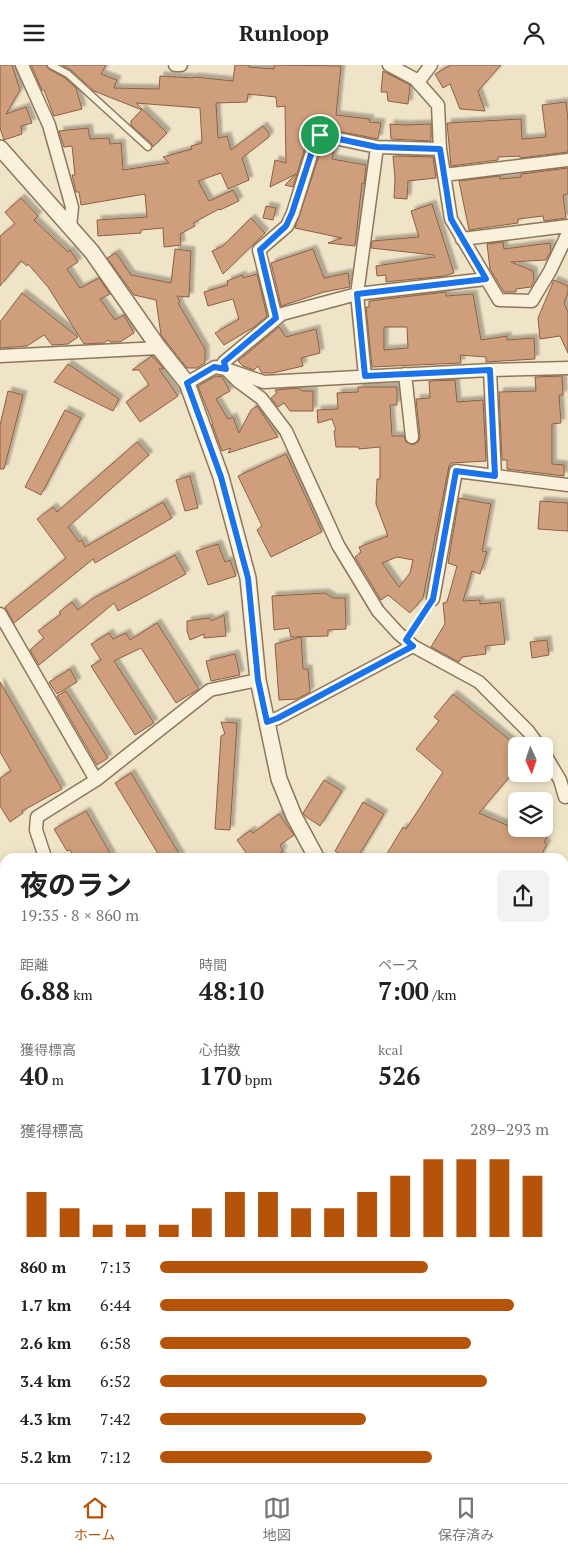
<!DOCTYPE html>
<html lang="ja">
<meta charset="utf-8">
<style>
:root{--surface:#fff;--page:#f2f2f2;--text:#222;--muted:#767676;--line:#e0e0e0;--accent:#b45309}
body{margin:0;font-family:"PT Serif","Noto Sans JP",serif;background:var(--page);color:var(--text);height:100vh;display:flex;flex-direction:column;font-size:19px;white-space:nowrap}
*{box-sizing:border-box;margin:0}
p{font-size:16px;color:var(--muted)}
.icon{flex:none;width:28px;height:28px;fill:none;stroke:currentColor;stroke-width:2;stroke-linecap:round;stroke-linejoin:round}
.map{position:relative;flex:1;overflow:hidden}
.details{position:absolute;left:0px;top:788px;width:569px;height:631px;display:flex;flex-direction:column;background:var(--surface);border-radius:15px 15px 0 0;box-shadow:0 2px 8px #0003}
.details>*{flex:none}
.needle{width:32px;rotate:177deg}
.fabs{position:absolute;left:508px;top:672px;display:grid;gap:10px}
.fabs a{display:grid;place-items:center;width:45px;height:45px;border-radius:8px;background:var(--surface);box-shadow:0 2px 8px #0003;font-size:25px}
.pin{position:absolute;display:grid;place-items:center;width:42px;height:42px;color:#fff;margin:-21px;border:2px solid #fff;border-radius:50%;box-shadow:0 1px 5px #0007}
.round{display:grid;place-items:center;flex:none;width:52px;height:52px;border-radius:8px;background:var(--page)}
.overview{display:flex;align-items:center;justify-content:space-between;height:85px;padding:0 20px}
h1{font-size:28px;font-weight:700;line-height:38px}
.stats{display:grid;grid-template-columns:repeat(3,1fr);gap:8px;height:85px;padding:5px 20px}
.stats div{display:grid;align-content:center}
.stats b{font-size:25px;font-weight:700}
.stats small{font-size:14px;font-weight:400}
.stats p{font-size:14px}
.chart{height:140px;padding:10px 20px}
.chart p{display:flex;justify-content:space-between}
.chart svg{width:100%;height:90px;margin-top:5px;stroke:var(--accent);stroke-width:6}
ul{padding:0 20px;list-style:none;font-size:16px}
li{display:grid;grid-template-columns:80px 60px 1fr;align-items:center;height:38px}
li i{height:12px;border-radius:6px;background:var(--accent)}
header{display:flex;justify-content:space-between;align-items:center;height:65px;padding:0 20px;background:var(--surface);font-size:22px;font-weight:700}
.tabs{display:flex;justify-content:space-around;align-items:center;height:70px;border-top:1px solid var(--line);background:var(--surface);font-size:14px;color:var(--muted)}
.tabs a{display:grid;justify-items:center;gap:2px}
.tabs .on{color:var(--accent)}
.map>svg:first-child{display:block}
.water{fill:#a9c4bc;stroke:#6f938a}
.building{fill:#cf9f7d;stroke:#8d5f41;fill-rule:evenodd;filter:url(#shadow)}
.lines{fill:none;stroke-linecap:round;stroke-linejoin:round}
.service-casing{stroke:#8d765c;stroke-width:9}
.minor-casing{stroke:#8d765c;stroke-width:15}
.tertiary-casing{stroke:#8d765c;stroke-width:18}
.motorway-casing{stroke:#5b4430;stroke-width:25}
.path{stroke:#8d765c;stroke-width:2.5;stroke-dasharray:4 2.5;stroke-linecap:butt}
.service{stroke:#faf1dc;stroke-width:6}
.minor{stroke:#faf1dc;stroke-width:12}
.tertiary{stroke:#faf1dc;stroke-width:15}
.motorway{stroke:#e0a458;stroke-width:22}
.route-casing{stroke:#fff;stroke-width:10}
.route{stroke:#1a73e8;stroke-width:6}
</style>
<header><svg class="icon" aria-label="menu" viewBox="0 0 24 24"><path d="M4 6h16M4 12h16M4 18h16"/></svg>Runloop<svg class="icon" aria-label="person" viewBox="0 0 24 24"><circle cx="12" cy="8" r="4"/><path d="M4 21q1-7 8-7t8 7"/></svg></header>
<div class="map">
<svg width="568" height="1418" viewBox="0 0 568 1418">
<defs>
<filter id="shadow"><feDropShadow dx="4" dy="-4" stdDeviation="1" flood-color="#0004"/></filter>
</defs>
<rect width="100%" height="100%" fill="#f0e4c8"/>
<!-- water -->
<path class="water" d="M 0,1038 L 5,1043 L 5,1101 L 0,1096 Z
M 349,1414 L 435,1414 L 438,1418 L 352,1418 Z"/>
<!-- building -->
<path class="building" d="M 0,0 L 12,0 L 20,25 L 6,49 L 26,42 L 32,58 L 21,61 L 22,69 L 4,75 L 0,63 Z
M 31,0 L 46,0 L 49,4 L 65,13 L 76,23 L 82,44 L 54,51 L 44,25 L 42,25 Z
M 62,0 L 106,0 L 101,9 L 117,15 L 114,23 L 159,24 L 160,11 L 193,13 L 194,12 L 233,16 L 235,0 L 249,0 L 249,2 L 274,4 L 274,0 L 341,1 L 336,50 L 370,54 L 369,57 L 381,58 L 378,74 L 317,62 L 308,72 L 293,122 L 285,120 L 296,109 L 270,122 L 275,95 L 286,98 L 285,41 L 277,42 L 276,32 L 248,29 L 247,37 L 216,38 L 218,73 L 227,71 L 231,85 L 263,61 L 269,68 L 269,72 L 242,93 L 249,115 L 228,124 L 221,108 L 198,116 L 209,136 L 233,125 L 239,136 L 220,145 L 219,144 L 193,158 L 195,161 L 180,169 L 181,180 L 164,182 L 163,163 L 141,165 L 141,168 L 98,171 L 97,155 L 147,152 L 145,129 L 81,140 L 79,127 L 76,127 L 72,110 L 75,110 L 72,81 L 64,82 L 59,66 L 88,63 L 90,74 L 109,73 L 110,79 L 121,78 L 123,105 L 169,98 L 163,92 L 192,84 L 191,81 L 202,78 L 200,43 L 136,38 L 167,68 L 153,82 L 151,78 L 131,60 L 131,56 L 142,45 L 94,26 L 71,5 Z
M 451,0 L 501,0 L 478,26 L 485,46 L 460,44 L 450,19 L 443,23 L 435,9 Z
M 383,6 L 410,20 L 408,39 L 388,36 L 387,27 L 381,27 Z
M 566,37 L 568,56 L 568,87 L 520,93 L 520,91 L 498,92 L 498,95 L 451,101 L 447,58 L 521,54 L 522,74 L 546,72 L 542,40 Z
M 390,59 L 405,60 L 431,59 L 431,76 L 391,74 Z
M 323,79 L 335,81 L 332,94 L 366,100 L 364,119 L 362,118 L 355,181 L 328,178 L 342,173 L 295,163 Z
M 393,91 L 433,92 L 436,113 L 408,116 L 407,134 L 394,133 L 395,114 Z
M 568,103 L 568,129 L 563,130 L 566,153 L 544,156 L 543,151 L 518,154 L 518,158 L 469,165 L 459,116 L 500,111 L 500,114 L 521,112 L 521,109 Z
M 21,133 L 38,151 L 34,155 L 68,187 L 70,185 L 78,197 L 67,204 L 80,223 L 99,213 L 110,229 L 100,234 L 115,255 L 124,250 L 134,268 L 120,277 L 110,277 L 108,275 L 104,278 L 84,279 L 48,222 L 28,199 L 27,201 L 21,196 L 0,221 L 0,171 L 15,159 L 5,147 Z
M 432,139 L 454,208 L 444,211 L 386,217 L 386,210 L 377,211 L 376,201 L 435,192 L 434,190 L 371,183 L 372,176 L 419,172 L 411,146 Z
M 266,141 L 276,143 L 273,155 L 263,153 Z
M 251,153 L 265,168 L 223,209 L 212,186 L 223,181 Z
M 503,177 L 504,184 L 550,178 L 551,186 L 546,195 L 511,197 L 533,206 L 534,216 L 531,222 L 516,224 L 516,227 L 504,227 L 490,204 L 487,179 Z
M 175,184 L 191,186 L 189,232 L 177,231 L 180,237 L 178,238 L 205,284 L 205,298 L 197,303 L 187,303 L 161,270 L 156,235 L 134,230 L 107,193 L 116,188 L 131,210 L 171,218 Z
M 313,184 L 324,213 L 348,208 L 350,222 L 324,227 L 281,241 L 271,198 Z
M 257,209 L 267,251 L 254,262 L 224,280 L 215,268 L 239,254 L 233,234 L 208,241 L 204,227 L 228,220 L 227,216 L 242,210 L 243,213 Z
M 554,215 L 568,221 L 568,228 L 564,238 L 568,247 L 568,288 L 560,271 L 540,274 L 538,253 Z
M 446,227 L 446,231 L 473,229 L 481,275 L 507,271 L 507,275 L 534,273 L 535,294 L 486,297 L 486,292 L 460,290 L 461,298 L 372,302 L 366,242 L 369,242 L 369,236 ZM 384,262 L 407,262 L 408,283 L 384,285 Z
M 22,228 L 78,272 L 68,279 L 52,280 L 44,270 L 27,281 L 0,283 L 0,257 Z
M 279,262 L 286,272 L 316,264 L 320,288 L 301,293 L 303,301 L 273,308 L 262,308 L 258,301 L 254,305 L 243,301 L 238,296 Z
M 152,291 L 164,304 L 159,304 L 178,331 L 140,357 L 126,337 L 149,320 L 139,305 L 132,305 Z
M 68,299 L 119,334 L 113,346 L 54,317 Z
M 216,311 L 222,312 L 230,326 L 216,334 L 228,354 L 233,352 L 239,368 L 251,345 L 257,341 L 278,372 L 228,388 L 231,383 L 222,386 L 212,359 L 213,359 L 198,321 Z
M 562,311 L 563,330 L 559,330 L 561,358 L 552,359 L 552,399 L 564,400 L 564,411 L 507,404 L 507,395 L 502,395 L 499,327 L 536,326 L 535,312 Z
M 455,315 L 457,337 L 483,335 L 486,396 L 451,398 L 449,401 L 423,533 L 410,548 L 388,530 L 381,535 L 355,492 L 361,487 L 359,482 L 388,471 L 376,439 L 377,414 L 380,414 L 380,382 L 359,384 L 359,382 L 336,382 L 334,366 L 336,365 L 332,354 L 318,358 L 317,345 L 338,344 L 337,328 L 358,327 L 358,322 L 397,322 L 397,340 L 390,340 L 392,371 L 404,371 L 406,377 L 413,380 L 419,376 L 420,372 L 416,334 L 430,333 L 429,316 ZM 397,492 L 413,495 L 410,508 L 399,522 L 382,498 Z
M 298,323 L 302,326 L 313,326 L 313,346 L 290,346 L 284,338 L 278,342 L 271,333 L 277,328 L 275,325 Z
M 8,326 L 23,330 L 4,404 L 0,404 L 0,360 Z
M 65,345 L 81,353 L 41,430 L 25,422 Z
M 137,377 L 149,390 L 68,462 L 79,477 L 82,475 L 85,482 L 163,437 L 172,453 L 95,498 L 93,494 L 14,558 L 5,542 L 66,493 L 37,454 L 53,442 L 57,447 Z
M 286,389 L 322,467 L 271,492 L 257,465 L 262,461 L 238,411 Z
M 190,411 L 198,443 L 185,446 L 176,415 Z
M 459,433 L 491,439 L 482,486 L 487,487 L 480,509 L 472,506 L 463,536 L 480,535 L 480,539 L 500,537 L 505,579 L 485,581 L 486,589 L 462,592 L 459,597 L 431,582 L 445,559 L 443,538 L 447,537 L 457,501 L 448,498 Z
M 540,436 L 568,438 L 568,466 L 538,464 Z
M 218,479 L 225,497 L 230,495 L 236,511 L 208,520 L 196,486 Z
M 175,490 L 186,509 L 118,546 L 114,538 L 39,600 L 30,585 L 44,573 L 38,566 L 61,549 L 59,547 L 72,537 L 78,545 L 92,534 Z
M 325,528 L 333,533 L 345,533 L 346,564 L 328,565 L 328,571 L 291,572 L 289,563 L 274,565 L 272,531 Z
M 224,550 L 226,571 L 204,573 L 204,569 L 190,575 L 187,566 L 187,556 L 209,553 L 211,556 Z
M 157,558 L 199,624 L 176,638 L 141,583 L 114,596 L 154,658 L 135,670 L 91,601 L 101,595 L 91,579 L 109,568 L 113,574 L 126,568 L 130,575 Z
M 301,572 L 303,604 L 308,604 L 310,627 L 297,634 L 279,635 L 275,579 Z
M 547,575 L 549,590 L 532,593 L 530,577 Z
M 235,589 L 240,610 L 211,616 L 206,596 Z
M 70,604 L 77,617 L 57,629 L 49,617 Z
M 0,617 L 62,724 L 22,746 L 23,748 L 10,757 L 0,741 L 0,713 L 11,706 L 0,687 Z
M 66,626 L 108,693 L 97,700 L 57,631 Z
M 453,629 L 516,680 L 516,704 L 479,748 L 516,764 L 547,764 L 545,768 L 548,770 L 544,777 L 547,779 L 540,792 L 385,792 L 403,762 L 406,764 L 443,707 L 416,684 L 439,656 L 434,652 Z
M 221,657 L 237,658 L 230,765 L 215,764 L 221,671 L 225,669 Z
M 131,708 L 181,792 L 160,792 L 115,718 Z
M 324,715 L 342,726 L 320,761 L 305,751 L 303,748 Z
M 363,737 L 384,749 L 358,792 L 346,792 L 335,786 Z
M 86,746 L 102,774 L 112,792 L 74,792 L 70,785 L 67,786 L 54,764 Z
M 279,749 L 294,770 L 280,780 L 283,786 L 280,788 L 282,792 L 249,792 L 237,775 L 251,765 L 253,768 Z"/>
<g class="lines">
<defs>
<path id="service" d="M 51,0 L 68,9 L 148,82"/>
<path id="minor" d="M 22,0 L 49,60 L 72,142 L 70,162
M 175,0 L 181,0
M 389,0 L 415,14 L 438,40 L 440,84 L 451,154 L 499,235 L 532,236 L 550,206 L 568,168
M 418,17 L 431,0
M 444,110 L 568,95
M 462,174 L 568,161
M 486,214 L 357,229 L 282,249 L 224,297 L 226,304 L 239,317 L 261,333 L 286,366 L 338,480 L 378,546 L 398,568 L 413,581 L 479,617 L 528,666 L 539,681
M 276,253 L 259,185 L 287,161 L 293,148 L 316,74 L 320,70 L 377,82 L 440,84
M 0,291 L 159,283
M 490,305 L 495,411
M 405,309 L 412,372
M 365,311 L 357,229 L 377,82
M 187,318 L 215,302 L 226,304 L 264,317 L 490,305 L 568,303
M 433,534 L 456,406 L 568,420
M 0,549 L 96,715
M 267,657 L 278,653 L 413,581
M 544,688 L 560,715 L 565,732
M 45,792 L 36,765 L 37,752 L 96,715 L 210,625 L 258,615
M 564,892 L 568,896
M 0,909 L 5,915
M 564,1080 L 568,1065
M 564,1106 L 568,1110
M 190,1414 L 191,1418
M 483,1414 L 486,1418"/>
<path id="tertiary" d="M 0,83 L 92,187 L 159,283 L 187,318 L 221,412 L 248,513 L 258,615 L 279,714 L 294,751 L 316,792
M 564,1231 L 568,1233"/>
<path id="motorway" d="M 0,1130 L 5,1134
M 0,1158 L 5,1163
M 0,1184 L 5,1189
M 0,1209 L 5,1214
M 217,1414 L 220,1418
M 238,1414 L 241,1418"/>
</defs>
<!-- service casing -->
<use href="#service" class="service-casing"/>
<!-- minor casing -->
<use href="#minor" class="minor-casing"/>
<!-- tertiary casing -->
<use href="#tertiary" class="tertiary-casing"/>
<!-- motorway casing -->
<use href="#motorway" class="motorway-casing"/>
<!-- path -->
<path class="path" d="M 413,564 L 427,544"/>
<!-- service -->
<use href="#service" class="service"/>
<!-- minor -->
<use href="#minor" class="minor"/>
<!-- tertiary -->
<use href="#tertiary" class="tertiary"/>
<!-- motorway -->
<use href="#motorway" class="motorway"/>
</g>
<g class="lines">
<defs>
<path id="route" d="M 320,70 L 377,82 L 440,84 L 451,154 L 486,214 L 357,229 L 365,311 L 490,305 L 495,411 L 456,406 L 433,534 L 406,575 L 413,581 L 278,653 L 267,657 L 258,615 L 248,513 L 221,412 L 187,318 L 214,302 L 226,304 L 224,297 L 276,253 L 260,185 L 286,161 L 292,148 L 316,74 Z"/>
</defs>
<!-- route casing -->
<use href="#route" class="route-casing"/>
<!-- route -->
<use href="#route" class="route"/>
</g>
</svg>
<div class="fabs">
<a><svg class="needle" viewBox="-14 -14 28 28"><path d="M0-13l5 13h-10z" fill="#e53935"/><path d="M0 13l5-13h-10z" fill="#767676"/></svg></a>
<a><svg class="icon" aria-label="layers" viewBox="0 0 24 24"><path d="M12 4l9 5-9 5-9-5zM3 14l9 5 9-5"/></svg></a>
</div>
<div class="pin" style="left:320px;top:70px;background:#1e9e55"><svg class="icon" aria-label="arrive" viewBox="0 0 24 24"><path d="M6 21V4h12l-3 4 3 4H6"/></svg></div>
<section class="details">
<div class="overview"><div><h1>夜のラン</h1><p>19:35 · 8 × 860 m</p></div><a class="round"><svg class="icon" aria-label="share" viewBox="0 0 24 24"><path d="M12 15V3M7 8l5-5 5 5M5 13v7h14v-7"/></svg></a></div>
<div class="stats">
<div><p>距離</p><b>6.88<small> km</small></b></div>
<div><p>時間</p><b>48:10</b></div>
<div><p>ペース</p><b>7:00<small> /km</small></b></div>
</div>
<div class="stats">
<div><p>獲得標高</p><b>40<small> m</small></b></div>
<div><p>心拍数</p><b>170<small> bpm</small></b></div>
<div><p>kcal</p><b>526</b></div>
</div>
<div class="chart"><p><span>獲得標高</span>289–293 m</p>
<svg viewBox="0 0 160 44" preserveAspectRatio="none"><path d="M5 44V22M15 44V30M25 44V38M35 44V38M45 44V38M55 44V30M65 44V22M75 44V22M85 44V30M95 44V30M105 44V22M115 44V14M125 44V6M135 44V6M145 44V6M155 44V14"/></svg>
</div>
<ul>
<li><b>860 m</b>7:13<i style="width:69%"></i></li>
<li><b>1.7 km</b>6:44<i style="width:91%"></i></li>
<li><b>2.6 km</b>6:58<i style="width:80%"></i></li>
<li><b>3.4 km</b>6:52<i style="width:84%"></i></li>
<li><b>4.3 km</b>7:42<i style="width:53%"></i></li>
<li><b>5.2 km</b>7:12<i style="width:70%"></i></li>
</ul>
</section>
</div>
<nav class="tabs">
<a class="on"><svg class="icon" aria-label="home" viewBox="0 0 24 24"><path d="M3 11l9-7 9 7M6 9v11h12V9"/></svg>ホーム</a>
<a><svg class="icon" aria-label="map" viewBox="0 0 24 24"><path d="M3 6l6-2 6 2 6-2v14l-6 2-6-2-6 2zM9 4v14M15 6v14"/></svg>地図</a>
<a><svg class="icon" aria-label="saved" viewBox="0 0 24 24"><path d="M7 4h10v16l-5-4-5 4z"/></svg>保存済み</a>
</nav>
